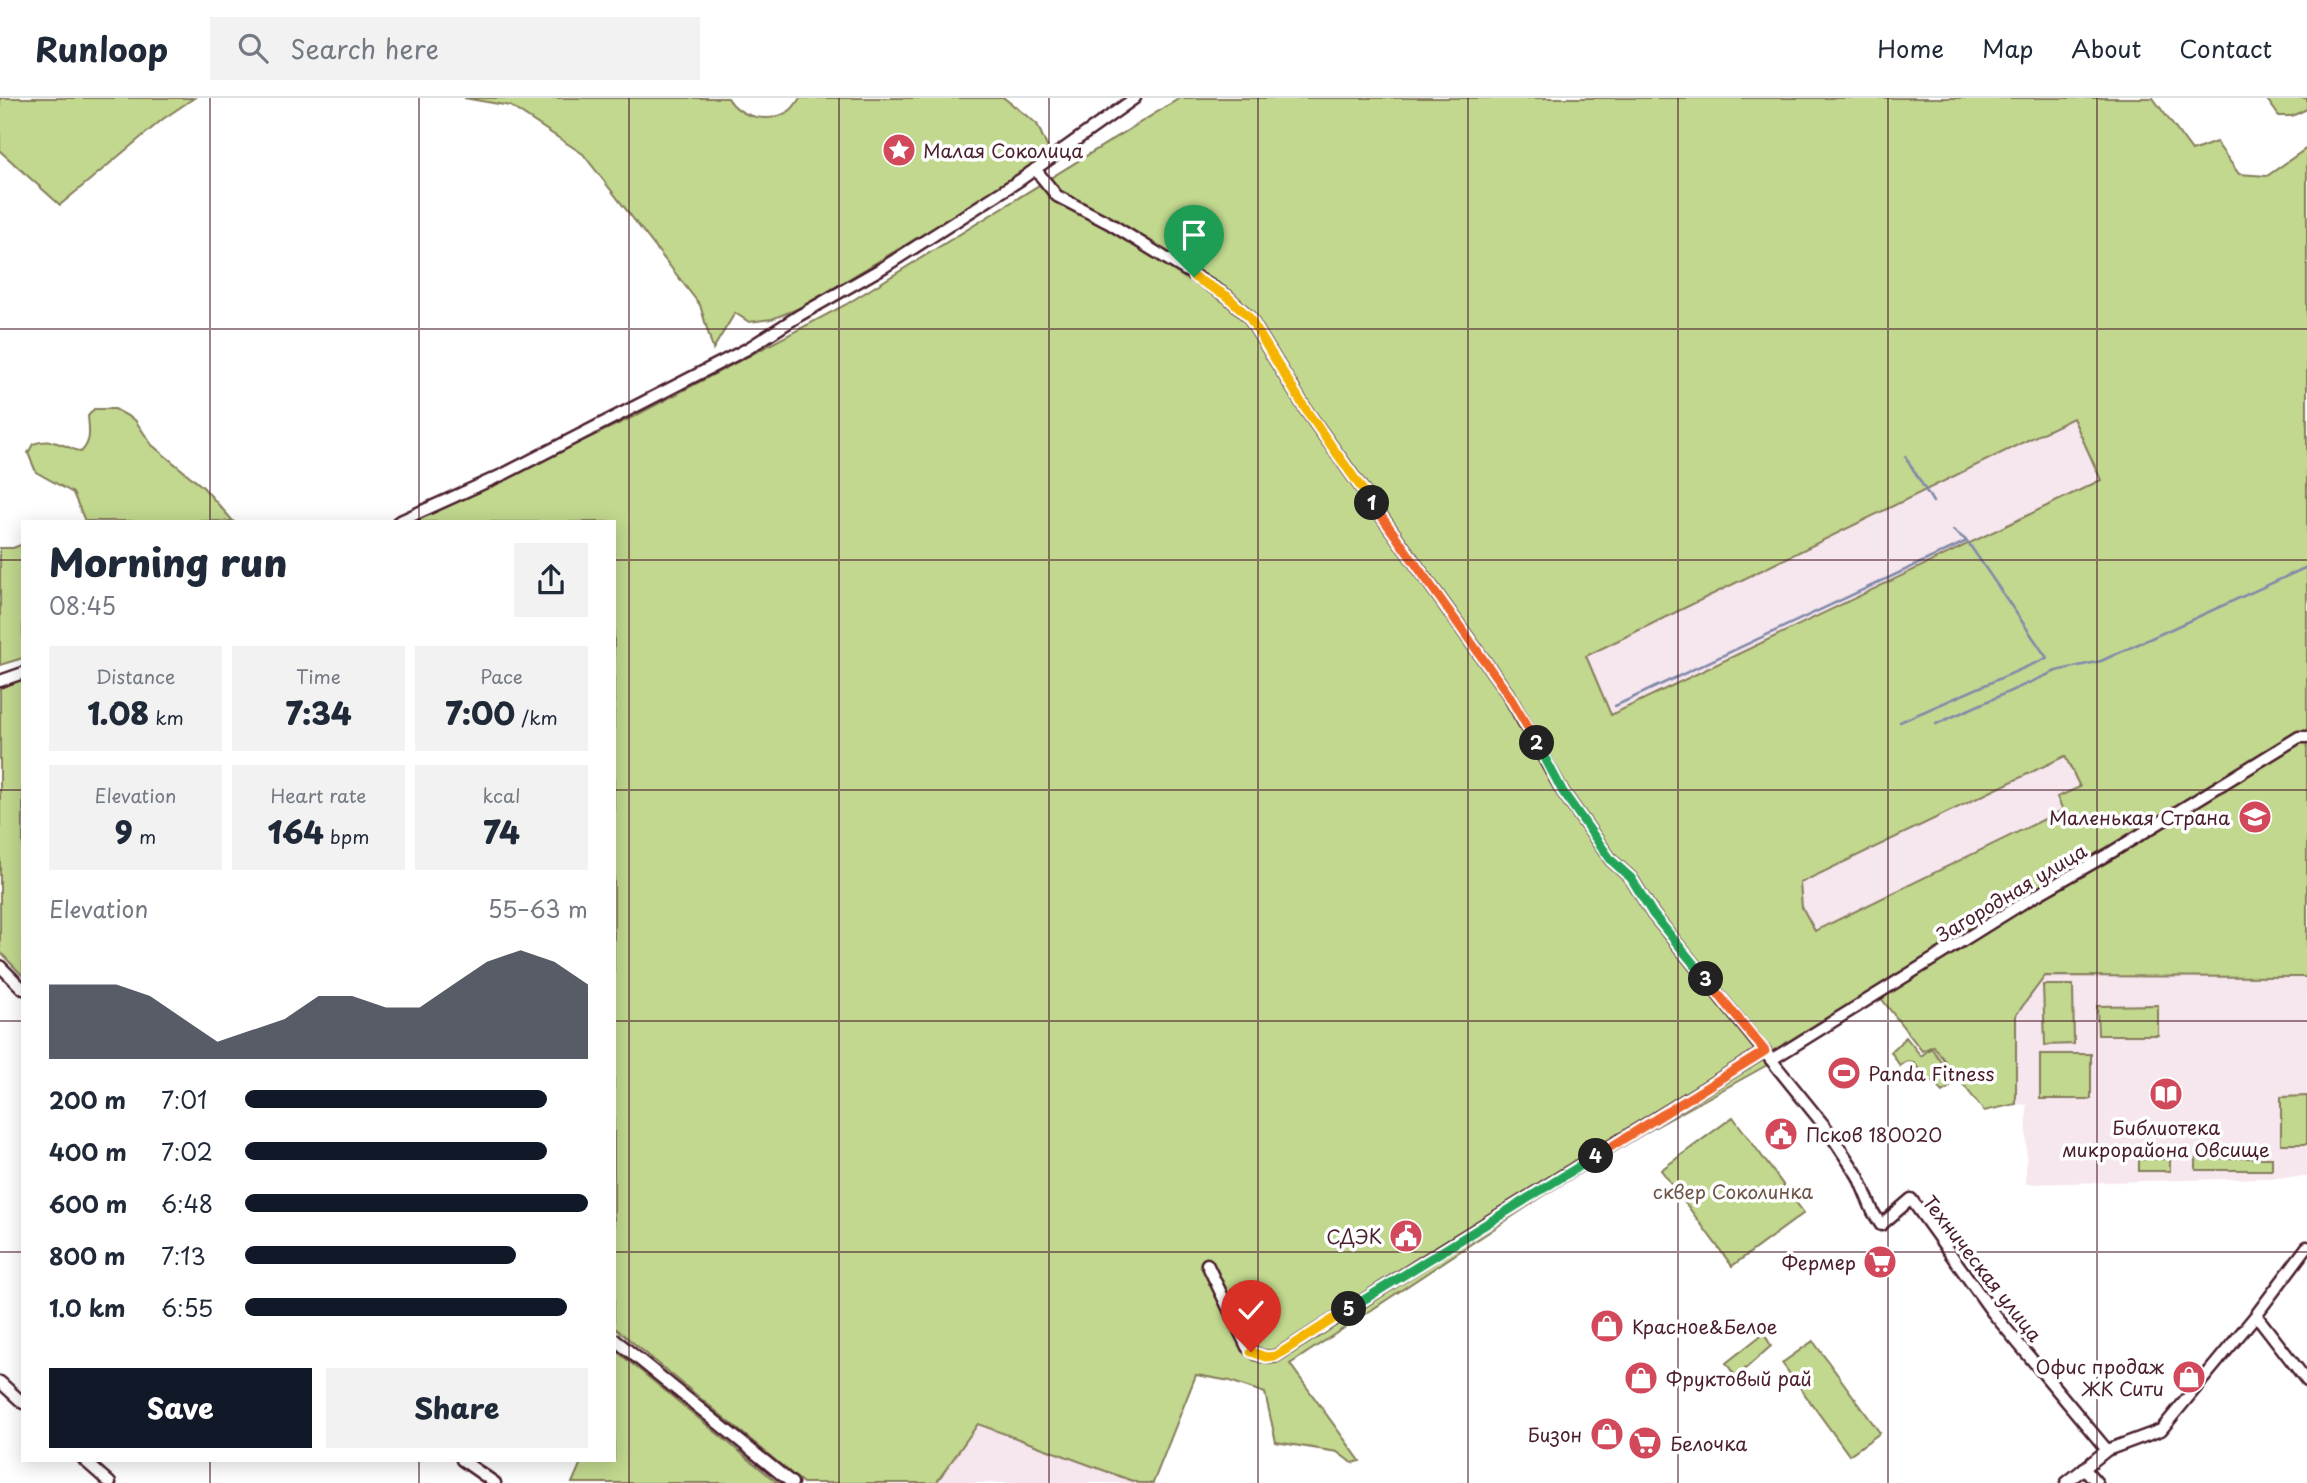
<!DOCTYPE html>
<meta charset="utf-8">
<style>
:root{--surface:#fff;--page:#f2f2f3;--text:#1f2937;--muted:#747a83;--line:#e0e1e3;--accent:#111827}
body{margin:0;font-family:"Playpen Sans",sans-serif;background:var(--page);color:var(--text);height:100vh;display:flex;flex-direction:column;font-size:26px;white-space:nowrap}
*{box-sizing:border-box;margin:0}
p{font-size:23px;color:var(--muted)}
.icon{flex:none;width:38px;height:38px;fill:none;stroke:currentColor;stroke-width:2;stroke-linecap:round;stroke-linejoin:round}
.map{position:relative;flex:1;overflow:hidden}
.panel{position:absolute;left:21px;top:422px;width:595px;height:942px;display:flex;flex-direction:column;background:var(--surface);border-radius:0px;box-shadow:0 4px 18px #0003}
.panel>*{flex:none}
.pin{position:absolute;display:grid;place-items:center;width:60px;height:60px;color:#fff;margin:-72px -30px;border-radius:50% 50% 50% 0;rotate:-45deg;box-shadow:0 0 7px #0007}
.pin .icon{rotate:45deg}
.km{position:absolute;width:35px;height:35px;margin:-18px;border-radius:50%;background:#222;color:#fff;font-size:19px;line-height:35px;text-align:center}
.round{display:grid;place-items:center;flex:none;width:74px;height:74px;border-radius:0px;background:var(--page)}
.overview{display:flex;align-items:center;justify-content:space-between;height:119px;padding:0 28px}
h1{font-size:38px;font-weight:800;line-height:52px}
.stats{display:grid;grid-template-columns:repeat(3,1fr);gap:10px;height:119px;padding:7px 28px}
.stats div{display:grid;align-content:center;border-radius:0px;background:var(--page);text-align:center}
.stats b{font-size:30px;font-weight:800}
.stats small{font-size:19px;font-weight:400}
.stats p{font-size:19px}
.chart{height:196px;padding:14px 28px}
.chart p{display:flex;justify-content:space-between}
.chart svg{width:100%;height:126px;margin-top:7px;fill:var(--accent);opacity:.7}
.button{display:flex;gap:14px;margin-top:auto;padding:14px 28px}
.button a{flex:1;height:80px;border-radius:0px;background:var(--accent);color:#fff;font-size:28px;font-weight:800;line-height:80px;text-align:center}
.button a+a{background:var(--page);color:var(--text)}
ul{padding:0 28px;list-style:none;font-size:23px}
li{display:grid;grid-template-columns:112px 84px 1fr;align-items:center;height:52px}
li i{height:18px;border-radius:9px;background:var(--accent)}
header{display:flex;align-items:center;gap:42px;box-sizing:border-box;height:98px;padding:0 35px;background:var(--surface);border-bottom:2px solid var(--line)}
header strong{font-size:33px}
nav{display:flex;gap:38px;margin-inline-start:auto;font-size:24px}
.search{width:490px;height:63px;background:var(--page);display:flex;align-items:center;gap:18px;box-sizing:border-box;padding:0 24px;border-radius:0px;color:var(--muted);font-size:26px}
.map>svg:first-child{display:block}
.built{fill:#f6e6ed}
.green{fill:#c1d88e;stroke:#867c5c;stroke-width:2;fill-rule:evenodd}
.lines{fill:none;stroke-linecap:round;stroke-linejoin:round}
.stream{stroke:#808aaa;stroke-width:2.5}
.minor-casing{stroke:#4a1f2b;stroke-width:15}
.minor{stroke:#fff;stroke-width:10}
.split-1-casing{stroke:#fff;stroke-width:14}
.split-2-casing{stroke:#fff;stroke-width:14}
.split-3-casing{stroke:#fff;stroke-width:14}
.split-4-casing{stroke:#fff;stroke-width:14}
.split-5-casing{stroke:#fff;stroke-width:14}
.split-6-casing{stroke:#fff;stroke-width:14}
.split-1{stroke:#f5b400;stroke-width:9}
.split-2{stroke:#f0652b;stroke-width:9}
.split-3{stroke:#22a559;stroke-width:9}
.split-4{stroke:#f0652b;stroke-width:9}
.split-5{stroke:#22a559;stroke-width:9}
.split-6{stroke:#f5b400;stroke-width:9}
.grid{fill:none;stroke:#4a1f2b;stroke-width:2;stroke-opacity:0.55}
.labels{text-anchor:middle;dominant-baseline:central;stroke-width:7;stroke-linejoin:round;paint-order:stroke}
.poi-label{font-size:19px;fill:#4a1f2b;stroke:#fff;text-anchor:start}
.street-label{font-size:19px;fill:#4a1f2b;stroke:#fff}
.park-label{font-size:19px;fill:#6e5649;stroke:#fff}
</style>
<header>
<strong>Runloop</strong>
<div class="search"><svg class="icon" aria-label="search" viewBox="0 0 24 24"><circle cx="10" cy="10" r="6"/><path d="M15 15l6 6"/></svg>Search here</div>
<nav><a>Home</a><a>Map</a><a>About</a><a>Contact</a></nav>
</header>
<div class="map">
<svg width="2307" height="1385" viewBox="0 0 2307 1385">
<rect width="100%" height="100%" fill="#fff"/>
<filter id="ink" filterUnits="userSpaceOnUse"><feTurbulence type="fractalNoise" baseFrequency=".0143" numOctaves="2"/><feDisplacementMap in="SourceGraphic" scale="14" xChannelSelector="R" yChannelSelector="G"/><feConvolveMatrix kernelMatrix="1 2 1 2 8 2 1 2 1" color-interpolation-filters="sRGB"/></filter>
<g filter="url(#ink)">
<!-- built -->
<path class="built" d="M 2073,319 L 2102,381 L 1611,617 L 1586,558 Z
M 2065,658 L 2081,689 L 2057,699 L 2063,712 L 1815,833 L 1802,809 L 1800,785 Z
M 2045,878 L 2307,879 L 2307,1079 L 2026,1086 L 2027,1007 L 2016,1006 L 2016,916 Z
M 978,1326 L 1138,1385 L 936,1385 Z"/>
<!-- green -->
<path class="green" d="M 0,0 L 194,0 L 163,21 L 60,107 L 0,53 Z
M 464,0 L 728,0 C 740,20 769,26 789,13 C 793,11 797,4 800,0 L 1004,0 L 1037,26 L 1050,55 L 967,110 L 802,209 L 772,221 L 749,224 L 735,215 L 713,251 L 700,207 L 583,56 L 510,8 Z
M 1180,0 L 2153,0 L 2192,53 L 2216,44 L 2239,76 L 2267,78 L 2307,50 L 2307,879 L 2045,878 L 2016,917 L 2016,1006 L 1984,1013 L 1933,948 L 1922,953 L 1880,899 L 1778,961 L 1605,1057 L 1290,1266 L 1360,1363 L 1352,1365 L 1337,1354 L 1276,1344 L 1265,1295 L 1230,1283 L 1196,1277 L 1153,1385 L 1138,1385 L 978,1326 L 936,1385 L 803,1385 L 614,1229 L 614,424 L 409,424 L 633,319 L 845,207 ZM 2073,320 L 2101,382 L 1611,617 L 1586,558 ZM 2065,658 L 2080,689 L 2057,699 L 2063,712 L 1815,833 L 1802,809 L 1800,785 Z
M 2266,0 L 2307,0 L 2307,11 L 2292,18 L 2279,18 Z
M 94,311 L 115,311 L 135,322 L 152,347 L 203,389 L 233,423 L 85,423 L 73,395 L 36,374 L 28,355 L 33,346 C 51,339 64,348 81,354 C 92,343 89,332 88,318 Z
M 23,446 L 23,560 L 0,567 L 0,450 L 13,450 Z
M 23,581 L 23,878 L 0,854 L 0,590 Z
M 2043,887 L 2073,887 L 2074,946 L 2045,947 Z
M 2158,907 L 2158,937 L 2098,937 L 2097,908 Z
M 1906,939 L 1921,958 L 1931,950 L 1957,984 L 1942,994 L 1932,983 L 1928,986 L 1925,986 L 1916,975 L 1920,972 L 1913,964 L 1907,963 L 1900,968 L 1891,954 Z
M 2040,956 L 2091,956 L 2091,1001 L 2040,1001 Z
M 2307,998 L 2307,1046 L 2281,1046 L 2281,999 Z
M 1733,1019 L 1804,1115 L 1732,1168 L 1661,1072 Z
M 2196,1060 L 2272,1060 L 2272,1072 L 2196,1072 Z
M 2139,1061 L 2170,1061 L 2170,1073 L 2139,1073 Z
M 1764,1235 L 1771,1248 L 1736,1279 L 1726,1265 Z
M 1813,1243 L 1880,1335 L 1849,1357 L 1782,1265 Z
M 614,1251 L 778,1385 L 572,1385 L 582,1362 L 614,1362 Z"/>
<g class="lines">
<!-- stream -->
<path class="stream" d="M 1905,358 L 1933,404
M 1615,608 L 1967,443
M 1900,624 L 2047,560 L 1967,443 L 1953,432
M 1936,626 L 2056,573 L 2101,563 L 2307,469"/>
<defs>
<path id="minor" d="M 1035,71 L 1057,98 L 1109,125 L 1227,198 L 1249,219 L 1306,312 L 1508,596 L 1563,694 L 1611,762 L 1631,780 L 1653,816 L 1827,1031 L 1858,1078 L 1873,1114 L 1881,1127 L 1911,1101 L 1993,1215 L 2107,1352
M 398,424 L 504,376 L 747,251 L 800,217 L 884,169 L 1020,82 L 1135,0
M 0,583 L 23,575
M 0,868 L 23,891
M 1771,962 L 2023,805 L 2112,754 L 2299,639 L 2307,639
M 1207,1166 L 1247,1249 C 1255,1258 1265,1260 1276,1258 L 1444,1151 L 1765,953
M 2256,1217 L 2307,1283
M 614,1241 L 792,1385
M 0,1284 L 23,1305
M 84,1362 L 110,1385
M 462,1362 L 495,1385
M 2084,1370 L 2097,1385
M 2066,1385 L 2107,1352 L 2161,1332 L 2256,1217 L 2307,1149"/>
</defs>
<!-- minor casing -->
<use href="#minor" class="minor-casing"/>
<!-- minor -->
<use href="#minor" class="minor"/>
</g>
</g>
<g class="lines" filter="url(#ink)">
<defs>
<path id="split-1" d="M 1194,179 L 1227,198 L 1249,219 L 1306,312 L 1372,405"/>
<path id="split-2" d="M 1372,405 L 1508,596 L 1537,645"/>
<path id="split-3" d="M 1537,645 L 1563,694 L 1611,762 L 1631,780 L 1653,816 L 1706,881"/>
<path id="split-4" d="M 1596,1058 L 1765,953 L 1706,881"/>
<path id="split-5" d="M 1349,1211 L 1596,1058"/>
<path id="split-6" d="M 1251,1254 L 1266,1259 L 1276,1258 L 1349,1211"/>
</defs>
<!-- split-1 casing -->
<use href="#split-1" class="split-1-casing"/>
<!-- split-2 casing -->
<use href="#split-2" class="split-2-casing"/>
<!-- split-3 casing -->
<use href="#split-3" class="split-3-casing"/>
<!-- split-4 casing -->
<use href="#split-4" class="split-4-casing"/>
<!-- split-5 casing -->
<use href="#split-5" class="split-5-casing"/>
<!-- split-6 casing -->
<use href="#split-6" class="split-6-casing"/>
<!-- split-1 -->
<use href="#split-1" class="split-1"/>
<!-- split-2 -->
<use href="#split-2" class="split-2"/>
<!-- split-3 -->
<use href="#split-3" class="split-3"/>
<!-- split-4 -->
<use href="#split-4" class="split-4"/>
<!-- split-5 -->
<use href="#split-5" class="split-5"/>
<!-- split-6 -->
<use href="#split-6" class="split-6"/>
</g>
<!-- grid -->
<path class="grid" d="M 210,0 L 210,424M 419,0 L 419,424M 629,0 L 629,1385M 839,0 L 839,1385M 1049,0 L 1049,1385M 1258,0 L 1258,1385M 1468,0 L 1468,1385M 1678,0 L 1678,1385M 1888,0 L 1888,1385M 2097,0 L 2097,1385M 0,231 L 2307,231M 0,462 L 23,462M 614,462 L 2307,462M 0,692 L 23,692M 614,692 L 2307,692M 0,923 L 23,923M 614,923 L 2307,923M 0,1154 L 23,1154M 614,1154 L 2307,1154M 210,1362 L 210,1385M 419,1362 L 419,1385"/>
<!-- icons -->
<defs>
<symbol id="sight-disc" viewBox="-11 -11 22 22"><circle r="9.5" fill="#d1495b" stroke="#fff"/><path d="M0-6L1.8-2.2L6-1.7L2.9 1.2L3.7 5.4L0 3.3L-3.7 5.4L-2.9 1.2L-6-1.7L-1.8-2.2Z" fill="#fff"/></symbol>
<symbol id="school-disc" viewBox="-11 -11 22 22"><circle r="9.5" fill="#d1495b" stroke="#fff"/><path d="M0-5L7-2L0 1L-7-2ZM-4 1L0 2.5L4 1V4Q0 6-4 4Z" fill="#fff"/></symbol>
<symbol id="stadium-disc" viewBox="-11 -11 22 22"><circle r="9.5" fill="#d1495b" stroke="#fff"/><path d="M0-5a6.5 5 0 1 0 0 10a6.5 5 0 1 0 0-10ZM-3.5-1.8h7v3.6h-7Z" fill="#fff"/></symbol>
<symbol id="library-disc" viewBox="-11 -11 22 22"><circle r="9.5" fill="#d1495b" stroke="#fff"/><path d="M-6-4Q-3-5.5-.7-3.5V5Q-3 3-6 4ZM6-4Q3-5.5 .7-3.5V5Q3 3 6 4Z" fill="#fff"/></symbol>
<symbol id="civic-disc" viewBox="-11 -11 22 22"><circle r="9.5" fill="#d1495b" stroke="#fff"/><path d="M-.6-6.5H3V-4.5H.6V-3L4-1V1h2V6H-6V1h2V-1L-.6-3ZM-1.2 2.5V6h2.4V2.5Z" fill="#fff"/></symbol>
<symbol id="supermarket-disc" viewBox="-11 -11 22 22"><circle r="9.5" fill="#d1495b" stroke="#fff"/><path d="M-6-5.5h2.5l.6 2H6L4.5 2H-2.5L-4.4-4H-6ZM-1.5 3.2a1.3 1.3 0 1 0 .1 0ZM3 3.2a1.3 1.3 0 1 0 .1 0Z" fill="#fff"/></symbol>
<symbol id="shop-disc" viewBox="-11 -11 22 22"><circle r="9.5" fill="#d1495b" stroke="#fff"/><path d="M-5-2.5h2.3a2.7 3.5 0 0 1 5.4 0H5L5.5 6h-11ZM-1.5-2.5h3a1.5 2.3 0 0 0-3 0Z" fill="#fff"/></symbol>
</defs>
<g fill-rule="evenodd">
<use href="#sight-disc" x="880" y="33" width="38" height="38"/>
<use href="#school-disc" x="2236" y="700" width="38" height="38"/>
<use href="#stadium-disc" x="1825" y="956" width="38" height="38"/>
<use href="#library-disc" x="2147" y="977" width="38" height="38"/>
<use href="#civic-disc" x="1762" y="1017" width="38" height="38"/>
<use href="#civic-disc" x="1387" y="1119" width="38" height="38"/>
<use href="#supermarket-disc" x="1861" y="1145" width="38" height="38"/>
<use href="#shop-disc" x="1588" y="1209" width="38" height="38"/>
<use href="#shop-disc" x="2170" y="1260" width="38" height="38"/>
<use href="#shop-disc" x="1622" y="1261" width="38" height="38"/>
<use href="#shop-disc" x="1588" y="1317" width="38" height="38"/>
<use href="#supermarket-disc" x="1626" y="1326" width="38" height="38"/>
</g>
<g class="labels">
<!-- poi labels -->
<g class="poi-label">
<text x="923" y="52">Малая Соколица</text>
<text x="2230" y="719" text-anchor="end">Маленькая Страна</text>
<text x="1868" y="975">Panda Fitness</text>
<text x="2166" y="1029" text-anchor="middle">Библиотека<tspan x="2166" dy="22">микрорайона Овсище</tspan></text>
<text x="1806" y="1036">Псков 180020</text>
<text x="1382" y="1138" text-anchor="end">СДЭК</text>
<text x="1856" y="1164" text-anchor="end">Фермер</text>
<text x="1632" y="1228">Красное&amp;Белое</text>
<text x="2164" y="1268" text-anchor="end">Офис продаж<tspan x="2164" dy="22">ЖК Сити</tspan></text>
<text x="1666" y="1280">Фруктовый рай</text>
<text x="1582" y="1336" text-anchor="end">Бизон</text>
<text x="1670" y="1345">Белочка</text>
</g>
<!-- street labels -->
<g class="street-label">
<text transform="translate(2011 794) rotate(-31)">Загородная улица</text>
<text transform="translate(1983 1170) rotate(52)">Техническая улица</text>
</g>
<!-- park labels -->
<g class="park-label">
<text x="1733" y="1093">сквер Соколинка</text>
</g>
</g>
</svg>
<div class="pin" style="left:1194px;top:179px;background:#1e9e55"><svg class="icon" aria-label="arrive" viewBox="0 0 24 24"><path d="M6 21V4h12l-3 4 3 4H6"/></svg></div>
<div class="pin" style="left:1251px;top:1254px;background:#d93025"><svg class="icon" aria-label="check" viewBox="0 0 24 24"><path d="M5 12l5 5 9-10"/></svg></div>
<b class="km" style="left:1372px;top:405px">1</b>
<b class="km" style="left:1537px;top:645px">2</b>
<b class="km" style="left:1706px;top:881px">3</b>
<b class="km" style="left:1596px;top:1058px">4</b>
<b class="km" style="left:1349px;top:1211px">5</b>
<section class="panel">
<div class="overview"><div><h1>Morning run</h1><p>08:45</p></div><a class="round"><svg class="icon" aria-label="share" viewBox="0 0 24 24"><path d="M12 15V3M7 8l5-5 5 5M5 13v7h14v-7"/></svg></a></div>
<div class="stats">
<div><p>Distance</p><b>1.08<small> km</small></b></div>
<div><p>Time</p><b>7:34</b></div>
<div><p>Pace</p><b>7:00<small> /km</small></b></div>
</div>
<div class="stats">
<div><p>Elevation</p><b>9<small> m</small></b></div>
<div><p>Heart rate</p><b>164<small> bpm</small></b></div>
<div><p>kcal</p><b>74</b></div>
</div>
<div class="chart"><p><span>Elevation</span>55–63 m</p>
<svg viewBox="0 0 160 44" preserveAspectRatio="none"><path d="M0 44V18L10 18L20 18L30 22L40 30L50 38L60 34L70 30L80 22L90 22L100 26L110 26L120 18L130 10L140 6L150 10L160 18V44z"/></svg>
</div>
<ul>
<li><b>200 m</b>7:01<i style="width:88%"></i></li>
<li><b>400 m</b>7:02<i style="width:88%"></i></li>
<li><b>600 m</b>6:48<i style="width:100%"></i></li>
<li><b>800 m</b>7:13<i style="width:79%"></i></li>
<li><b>1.0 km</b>6:55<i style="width:94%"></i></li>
</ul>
<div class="button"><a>Save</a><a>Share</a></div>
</section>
</div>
